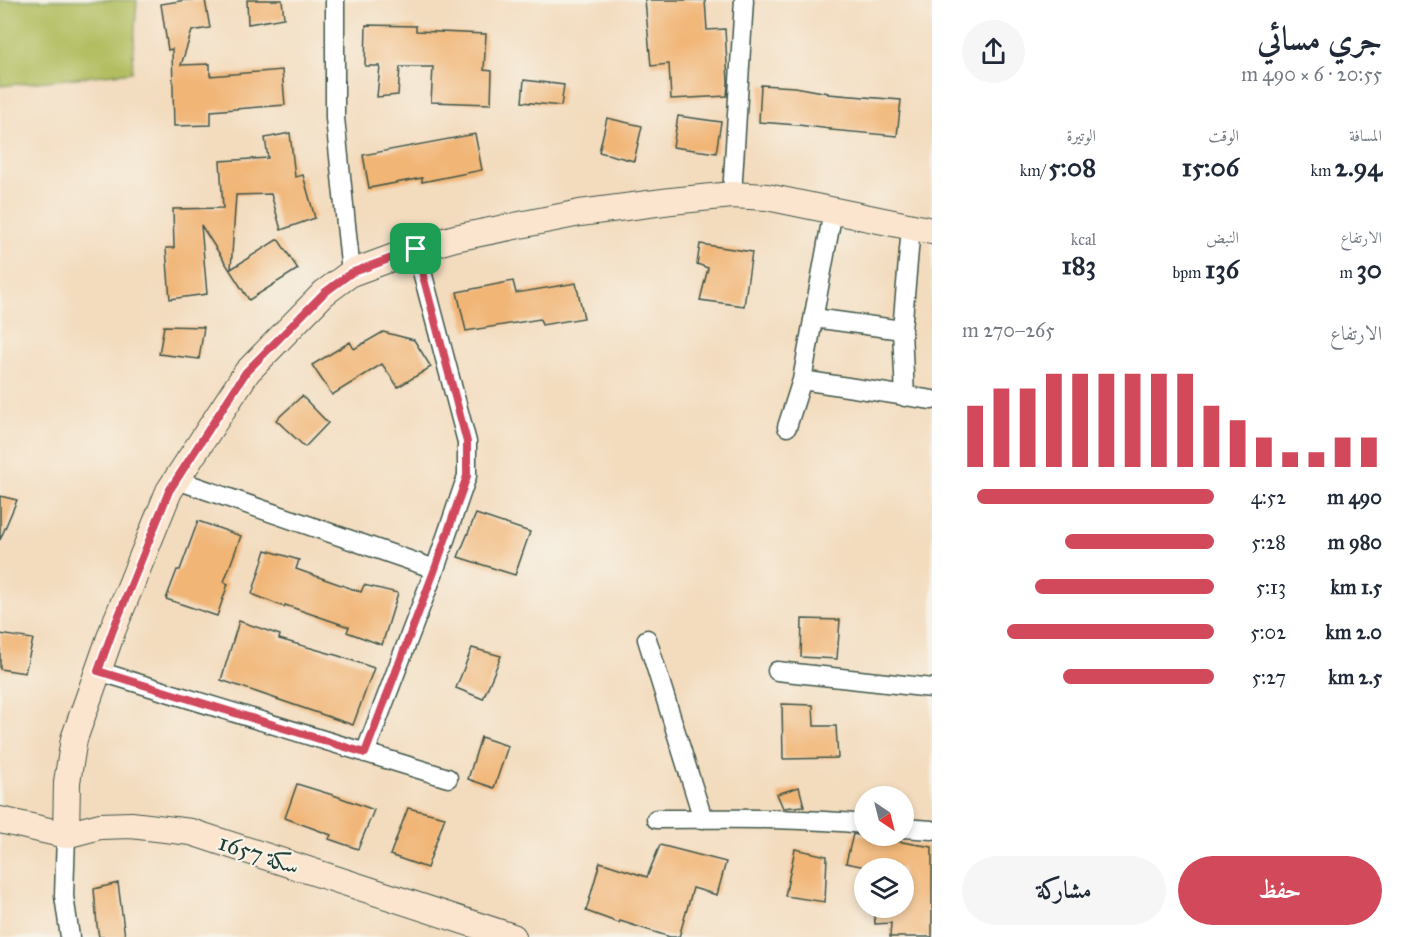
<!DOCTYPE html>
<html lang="ar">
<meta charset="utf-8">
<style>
:root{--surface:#fff;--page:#f6f6f7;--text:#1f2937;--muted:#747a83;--accent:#d1495b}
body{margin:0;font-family:"IM FELL Great Primer",Amiri,serif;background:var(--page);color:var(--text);direction:rtl;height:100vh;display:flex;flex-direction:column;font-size:22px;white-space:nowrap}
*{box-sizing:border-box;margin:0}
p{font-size:20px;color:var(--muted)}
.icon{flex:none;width:33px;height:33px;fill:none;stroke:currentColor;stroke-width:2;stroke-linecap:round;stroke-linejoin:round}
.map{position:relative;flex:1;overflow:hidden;direction:ltr}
.panel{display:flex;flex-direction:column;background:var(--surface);width:480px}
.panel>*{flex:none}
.needle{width:39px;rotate:145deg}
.buttons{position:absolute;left:854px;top:786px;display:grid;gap:12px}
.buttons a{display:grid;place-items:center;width:60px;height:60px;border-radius:50%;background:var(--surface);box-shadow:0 3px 9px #0003;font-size:30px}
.pin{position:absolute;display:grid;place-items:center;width:51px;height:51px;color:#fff;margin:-26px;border-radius:12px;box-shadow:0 3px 9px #0006}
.round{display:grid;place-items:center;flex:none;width:63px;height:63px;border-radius:32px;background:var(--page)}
.overview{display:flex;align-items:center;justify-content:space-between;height:102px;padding:0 30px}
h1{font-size:33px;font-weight:700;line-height:45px}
.figures{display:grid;grid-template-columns:repeat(3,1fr);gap:9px;height:102px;padding:6px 30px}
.figures div{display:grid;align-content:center}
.figures b{font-size:26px;font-weight:700}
.figures small{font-size:16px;font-weight:400}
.figures p{font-size:16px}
.chart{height:168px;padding:12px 30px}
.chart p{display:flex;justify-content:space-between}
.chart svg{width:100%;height:108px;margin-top:6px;stroke:var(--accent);stroke-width:6}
.cta{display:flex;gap:12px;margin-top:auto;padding:12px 30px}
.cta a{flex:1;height:69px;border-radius:36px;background:var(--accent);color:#fff;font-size:24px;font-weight:700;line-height:69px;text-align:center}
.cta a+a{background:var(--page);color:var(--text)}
ul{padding:0 30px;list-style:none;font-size:20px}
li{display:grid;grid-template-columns:96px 72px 1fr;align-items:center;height:45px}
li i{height:15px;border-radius:8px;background:var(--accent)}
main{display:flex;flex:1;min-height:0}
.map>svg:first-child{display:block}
.green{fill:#b1bd5f;stroke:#687d4a;stroke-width:1.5}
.building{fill:#f1b576}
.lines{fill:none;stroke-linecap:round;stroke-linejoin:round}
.street-casing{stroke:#3f5549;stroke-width:21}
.secondary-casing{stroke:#3f5549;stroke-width:28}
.street{stroke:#fff;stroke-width:18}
.secondary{stroke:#fce5cf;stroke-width:26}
.route-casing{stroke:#fff;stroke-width:12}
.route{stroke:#d1495b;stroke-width:8}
.labels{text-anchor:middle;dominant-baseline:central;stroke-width:4.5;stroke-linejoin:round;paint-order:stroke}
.street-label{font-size:24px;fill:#1f3d34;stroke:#f7f3e8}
</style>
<main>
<section class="panel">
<div class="overview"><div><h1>جري مسائي</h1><p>20:55 · 6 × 490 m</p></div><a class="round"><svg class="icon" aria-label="share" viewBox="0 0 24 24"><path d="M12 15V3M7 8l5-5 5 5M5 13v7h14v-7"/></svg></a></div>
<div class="figures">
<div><p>المسافة</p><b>2.94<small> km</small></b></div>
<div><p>الوقت</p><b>15:06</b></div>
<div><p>الوتيرة</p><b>5:08<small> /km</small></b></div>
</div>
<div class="figures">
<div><p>الارتفاع</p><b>30<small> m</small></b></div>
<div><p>النبض</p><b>136<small> bpm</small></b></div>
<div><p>kcal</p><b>183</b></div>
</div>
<div class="chart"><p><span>الارتفاع</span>265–270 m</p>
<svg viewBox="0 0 160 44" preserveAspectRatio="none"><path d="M5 44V19M15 44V12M25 44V12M35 44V6M45 44V6M55 44V6M65 44V6M75 44V6M85 44V6M95 44V19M105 44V25M115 44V32M125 44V38M135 44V38M145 44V32M155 44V32"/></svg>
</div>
<ul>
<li><b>490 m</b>4:52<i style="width:94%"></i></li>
<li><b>980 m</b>5:28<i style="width:59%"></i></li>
<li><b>1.5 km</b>5:13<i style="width:71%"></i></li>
<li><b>2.0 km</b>5:02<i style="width:82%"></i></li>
<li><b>2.5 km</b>5:27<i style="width:60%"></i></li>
</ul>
<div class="cta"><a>حفظ</a><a>مشاركة</a></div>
</section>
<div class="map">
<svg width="932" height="937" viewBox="0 0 932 937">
<rect width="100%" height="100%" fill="#f7f3e8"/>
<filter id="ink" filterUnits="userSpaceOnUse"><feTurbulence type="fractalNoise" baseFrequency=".0167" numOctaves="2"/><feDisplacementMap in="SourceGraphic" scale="12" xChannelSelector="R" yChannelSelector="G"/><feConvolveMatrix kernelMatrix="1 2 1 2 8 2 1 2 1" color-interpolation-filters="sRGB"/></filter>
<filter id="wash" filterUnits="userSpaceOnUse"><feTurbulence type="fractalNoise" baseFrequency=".008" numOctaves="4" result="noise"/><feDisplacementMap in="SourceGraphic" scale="24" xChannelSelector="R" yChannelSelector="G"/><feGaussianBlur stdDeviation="1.35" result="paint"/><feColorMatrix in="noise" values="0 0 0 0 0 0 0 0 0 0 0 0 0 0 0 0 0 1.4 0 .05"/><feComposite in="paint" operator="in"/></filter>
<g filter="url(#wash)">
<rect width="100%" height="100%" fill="#f3dbbd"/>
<!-- green -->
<path class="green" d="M 0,0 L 137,0 L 132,72 L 0,86 Z"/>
<g id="blocks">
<!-- building -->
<path class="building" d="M 186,0 L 205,0 L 210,28 L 192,31 L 181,65 L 210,64 L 210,76 L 282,70 L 285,105 L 211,111 L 211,125 L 174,126 L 172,49 L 168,50 L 161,4 Z
M 247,0 L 282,0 L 284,18 L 248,24 Z
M 645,0 L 705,0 L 707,30 L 725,29 L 728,82 L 727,96 L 671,99 L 669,64 L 651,66 Z
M 366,25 L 416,26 L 416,31 L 486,34 L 484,70 L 492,71 L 491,104 L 431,102 L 433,67 L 400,67 L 398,95 L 377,97 L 380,66 L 365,66 Z
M 524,80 L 564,85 L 561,106 L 522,102 Z
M 761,85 L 795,87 L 828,93 L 828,94 L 901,100 L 897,136 L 830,130 L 831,129 L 798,125 L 759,122 Z
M 678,116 L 721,122 L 716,153 L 673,147 Z
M 607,118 L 642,126 L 634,161 L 599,152 Z
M 290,133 L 295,177 L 303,175 L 315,218 L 281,230 L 271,194 L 236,195 L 231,269 L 278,239 L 298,269 L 249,300 L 201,225 L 207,294 L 170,299 L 166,248 L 174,248 L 173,209 L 223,208 L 220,161 L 268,158 L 265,138 Z
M 475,134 L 482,170 L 422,182 L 422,178 L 369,188 L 363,155 Z
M 700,244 L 752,252 L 744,306 L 700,300 L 708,268 L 697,264 Z
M 513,281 L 516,293 L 576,283 L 584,318 L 542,325 L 540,319 L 466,331 L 457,292 Z
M 164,326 L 204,327 L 199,359 L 159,354 Z
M 383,332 L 414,340 L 431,367 L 398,387 L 382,364 L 332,395 L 312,365 L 350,342 L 354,349 Z
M 302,396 L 328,423 L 305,447 L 276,420 Z
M 0,496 L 17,500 L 0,540 Z
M 476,514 L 530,532 L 515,575 L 458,557 Z
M 198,521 L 241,536 L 224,582 L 228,584 L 217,616 L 166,599 L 177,570 L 180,570 Z
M 266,550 L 299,560 L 296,569 L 361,592 L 364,585 L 398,593 L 382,645 L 347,632 L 349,627 L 285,605 L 284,607 L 252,594 Z
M 802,619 L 840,620 L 837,659 L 801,657 Z
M 239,621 L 280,635 L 279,639 L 339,656 L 374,668 L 353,725 L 221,680 Z
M 0,634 L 33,639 L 25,673 L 0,669 Z
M 472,648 L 501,656 L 483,699 L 456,688 Z
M 782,704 L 813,705 L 814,726 L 836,726 L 838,758 L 783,759 Z
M 481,737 L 508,746 L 494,788 L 468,779 Z
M 297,784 L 336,796 L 374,810 L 358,849 L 329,839 L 331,835 L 285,818 Z
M 799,787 L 804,806 L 783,808 L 777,794 Z
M 408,808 L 445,817 L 427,868 L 390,855 Z
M 853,834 L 932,847 L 932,937 L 890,937 L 891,923 L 875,924 L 874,908 L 903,908 L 903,868 L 870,868 L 846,863 Z
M 660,845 L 726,862 L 717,895 L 693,888 L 679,937 L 670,937 L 620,921 L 619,923 L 586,911 L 600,862 L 647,877 Z
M 795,849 L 827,856 L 825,902 L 785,896 Z
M 118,883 L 125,937 L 99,937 L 97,925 L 94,889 Z"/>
</g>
</g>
<g filter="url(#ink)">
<use href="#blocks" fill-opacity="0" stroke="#3f5549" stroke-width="1.5"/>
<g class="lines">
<defs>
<path id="street" d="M 335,0 L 335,118 L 351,273
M 732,195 L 744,0
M 814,318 L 902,330
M 802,380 L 932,400
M 905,397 L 902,330 L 911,227
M 787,427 L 802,380 L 833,211
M 177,480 L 435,569
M 647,639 L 703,819
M 98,671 L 448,778
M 777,671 L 932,688
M 365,753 L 435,569 L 467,476 L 467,442 L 416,249
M 656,819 C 725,819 795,817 864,824
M 903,828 L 932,830
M 66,835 L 64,896 L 70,937"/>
<path id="secondary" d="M 0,820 L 66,835 L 100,826 L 131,825 L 191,832 L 513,937
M 66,835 L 67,782 L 74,739 L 113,629 L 169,491 L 247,372 L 324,293 L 351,273 L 416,249 L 455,238 L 580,213 L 671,201 L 732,195 L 767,197 L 932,231"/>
</defs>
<!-- street casing -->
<use href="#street" class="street-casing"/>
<!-- secondary casing -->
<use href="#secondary" class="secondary-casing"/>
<!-- street -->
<use href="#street" class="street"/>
<!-- secondary -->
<use href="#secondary" class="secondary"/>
</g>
</g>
<g class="lines" filter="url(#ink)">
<defs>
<path id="route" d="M 416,249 L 467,442 L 467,476 L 435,569 L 365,753 L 98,671 L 113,630 L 169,491 L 246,372 L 324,293 L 351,273 Z"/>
</defs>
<!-- route casing -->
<use href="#route" class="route-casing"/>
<!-- route -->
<use href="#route" class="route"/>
</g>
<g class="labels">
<!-- street labels -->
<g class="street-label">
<text transform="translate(259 854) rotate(18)">سكة 1657</text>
</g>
</g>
</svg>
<div class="buttons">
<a><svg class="needle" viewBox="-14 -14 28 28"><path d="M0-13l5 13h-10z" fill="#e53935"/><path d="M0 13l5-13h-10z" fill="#747a83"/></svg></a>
<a><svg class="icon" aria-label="layers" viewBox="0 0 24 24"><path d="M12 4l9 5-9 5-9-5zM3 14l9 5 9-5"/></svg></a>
</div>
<div class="pin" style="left:416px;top:249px;background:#1e9e55"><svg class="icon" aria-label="arrive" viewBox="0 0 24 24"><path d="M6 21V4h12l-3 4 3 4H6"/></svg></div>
</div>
</main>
